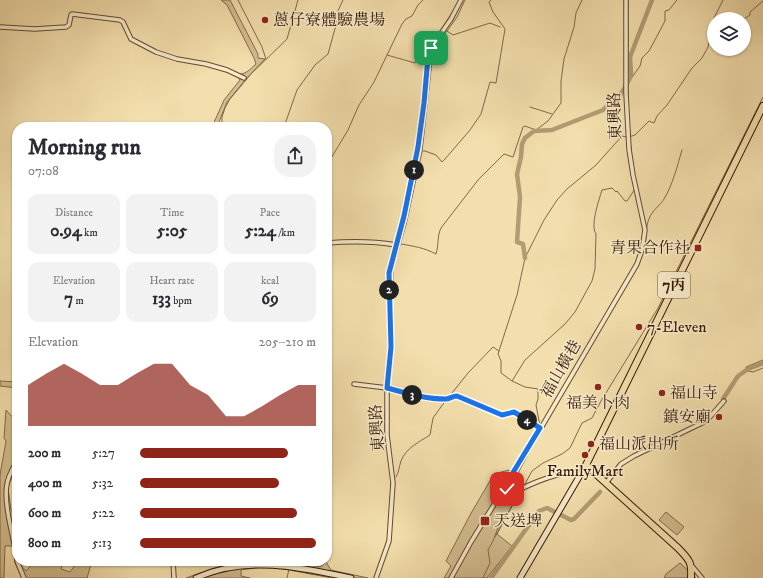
<!DOCTYPE html>
<meta charset="utf-8">
<style>
:root{--surface:#fff;--page:#f2f2f3;--text:#2b2b33;--muted:#7c7c81;--accent:#8f2418}
body{margin:0;font-family:"IM FELL DW Pica","Noto Serif TC",serif;background:var(--page);color:var(--text);height:100vh;display:flex;flex-direction:column;font-size:15px;white-space:nowrap}
*{box-sizing:border-box;margin:0}
p{font-size:13px;color:var(--muted)}
.icon{flex:none;width:22px;height:22px;fill:none;stroke:currentColor;stroke-width:2;stroke-linecap:round;stroke-linejoin:round}
.map{position:relative;flex:1;overflow:hidden}
.panel{position:absolute;left:12px;top:122px;width:320px;height:444px;display:flex;flex-direction:column;background:var(--surface);border-radius:16px;box-shadow:0 1px 3px #0004}
.panel>*{flex:none}
.tools{position:absolute;left:707px;top:12px;display:grid;gap:8px}
.tools a{display:grid;place-items:center;width:44px;height:44px;border-radius:50%;background:var(--surface);box-shadow:0 1px 3px #0004;font-size:20px}
.pin{position:absolute;display:grid;place-items:center;width:34px;height:34px;color:#fff;margin:-17px;border-radius:8px;box-shadow:0 2px 6px #0006}
.km{position:absolute;width:20px;height:20px;margin:-10px;border-radius:50%;background:#222;color:#fff;font-size:11px;line-height:20px;text-align:center}
.round{display:grid;place-items:center;flex:none;width:42px;height:42px;border-radius:16px;background:var(--page)}
.headline{display:flex;align-items:center;justify-content:space-between;height:68px;padding:0 16px}
h1{font-size:22px;font-weight:700;line-height:30px}
.stats{display:grid;grid-template-columns:repeat(3,1fr);gap:6px;height:68px;padding:4px 16px}
.stats div{display:grid;align-content:center;border-radius:10px;background:var(--page);text-align:center}
.stats b{font-size:17px;font-weight:700}
.stats small{font-size:11px;font-weight:400}
.stats p{font-size:11px}
.chart{height:112px;padding:8px 16px}
.chart p{display:flex;justify-content:space-between}
.chart svg{width:100%;height:72px;margin-top:4px;fill:var(--accent);opacity:.7}
ul{padding:0 16px;list-style:none;font-size:13px}
li{display:grid;grid-template-columns:64px 48px 1fr;align-items:center;height:30px}
li i{height:10px;border-radius:5px;background:var(--accent)}
.map>svg:first-child{display:block}
.green{fill:#d3bd90;stroke:#846b4a}
.lines{fill:none;stroke-linecap:round;stroke-linejoin:round}
.stream{stroke:#816847;stroke-width:1}
.canal{stroke:#b39c74;stroke-width:4.5}
.street-casing{stroke:#654a2e;stroke-width:5.5}
.secondary-casing{stroke:#361904;stroke-width:7}
.primary-casing{stroke:#361904;stroke-width:8}
.street{stroke:#f7eaca;stroke-width:3.5}
.secondary{stroke:#f7eaca;stroke-width:5}
.primary{stroke:#f3dfad;stroke-width:6}
.route-casing{stroke:#fff;stroke-width:8}
.route{stroke:#1a73e8;stroke-width:5}
.poi-dot{fill:#8f2418;stroke:#f7eaca;stroke-width:1.5}
.labels{text-anchor:middle;dominant-baseline:central;stroke-width:3;stroke-linejoin:round;paint-order:stroke}
.shield{fill:#f7eaca;stroke:#70583f;stroke-width:1}
.shield-label{font-size:15px;font-weight:bold;fill:#361904}
.poi-label{font-size:16px;fill:#361904;stroke:#f7eaca;text-anchor:start}
.street-label{font-size:16px;fill:#361904;stroke:#f7eaca}
</style>
<div class="map">
<svg width="763" height="578" viewBox="0 0 763 578">
<rect width="100%" height="100%" fill="#f3dfad"/>
<filter id="stains"><feTurbulence type="fractalNoise" baseFrequency=".005" numOctaves="4"/><feColorMatrix values="0 0 0 0 .2 0 0 0 0 .09 0 0 0 0 .02 0 0 0 .5 -.17"/></filter>
<radialGradient id="worn" r=".72"><stop offset=".6" stop-color="#630" stop-opacity="0"/><stop offset="1" stop-color="#630" stop-opacity=".3"/></radialGradient>
<!-- green -->
<path class="green" d="M 221,0 L 230,0 L 258,54 L 258,58 L 265,59 L 246,79 L 227,102 L 217,127 L 212,127 L 224,100 L 240,80 L 236,74 C 246,75 249,70 256,64 L 254,58 L 227,5 Z
M 0,381 L 17,382 L 17,388 L 0,386 Z
M 6,410 L 17,422 L 17,465 L 10,482 L 8,488 L 11,510 L 17,511 L 17,529 L 13,530 L 17,548 L 17,561 L 26,571 L 35,561 L 64,561 L 61,569 L 70,572 L 78,561 L 92,561 L 87,578 L 22,578 L 15,563 L 13,546 L 5,546 L 4,578 L 0,578 L 0,475 L 6,441 L 4,438 Z
M 509,470 L 518,494 L 497,534 L 512,546 L 487,578 L 444,578 L 451,566 L 446,561 L 470,515 L 494,474 Z
M 666,512 L 684,527 L 677,535 L 659,520 Z
M 255,561 L 289,561 L 320,567 L 326,562 L 331,570 L 368,578 L 332,578 L 273,567 L 262,567 L 241,570 L 241,576 L 250,578 L 186,578 L 214,568 L 234,563 Z
M 680,563 L 696,578 L 664,578 L 666,574 Z"/>
<g class="lines">
<!-- stream -->
<path class="stream" d="M 238,0 L 262,47 L 266,59
M 628,0 L 628,105
M 724,19 L 726,16 L 742,19
M 744,19 L 750,15 L 750,12 L 763,1
M 712,26 L 713,20 L 723,0
M 447,31 L 453,35 L 490,23 L 500,27
M 387,55 L 415,63 L 424,49 L 429,47 L 452,13
M 630,80 L 640,66 L 642,58 L 649,51 L 665,21 L 665,11 L 669,10 L 677,0
M 530,107 L 552,114
M 222,127 L 222,117 L 225,108 L 230,99 L 251,74 L 287,39 L 298,0
M 284,127 L 297,90 L 315,65 L 328,54 L 336,25 L 337,13 L 343,0
M 629,137 L 635,135 L 649,121 L 654,123 L 657,116 L 667,105 L 692,68 L 702,58 L 708,47 L 712,27 L 714,27
M 631,146 L 631,152
M 423,151 L 425,151 L 436,155 L 442,162 L 445,159 L 470,130 L 481,114 L 490,82 L 496,83 L 505,29 L 493,12 L 489,2 L 491,0
M 327,165 L 348,130 L 359,105 L 374,82 L 402,24 L 406,19 L 412,16 L 418,5 L 423,0
M 389,242 L 396,243
M 401,244 C 413,246 425,248 436,254 C 439,244 437,236 441,228 L 478,180 L 504,154 L 513,157 L 523,127 L 525,126 L 536,130 L 548,121 L 561,103 L 561,81 L 564,59 L 574,27 L 576,13 L 582,0
M 644,249 C 647,240 645,227 649,219 C 652,210 660,206 664,199 C 673,184 677,167 682,150
M 392,321 L 393,269 L 406,225 L 422,152 L 433,53 L 435,48 L 457,17 L 465,0
M 388,362 L 390,348
M 746,368 L 746,367 L 763,360
M 747,370 L 748,371 L 753,372 L 763,368
M 512,381 L 501,373 L 501,361 L 498,354 L 517,295 L 525,258 L 544,220 L 557,200 L 567,189 L 596,165 L 622,136 L 626,137
M 448,398 L 468,373 L 493,347 L 499,351
M 540,426 L 536,405 L 538,399 L 538,389 L 525,387 L 512,381 L 525,360 L 565,324 L 575,312 L 581,301 L 592,281 L 595,269 L 596,234 C 590,225 599,200 602,190 L 612,188 L 616,192 L 617,191 L 625,201 L 627,201 L 635,189
M 385,432 L 385,411
M 386,439 L 387,446
M 396,477 C 399,472 399,467 401,461 C 406,448 419,442 430,435 L 433,418 L 446,400
M 525,484 L 532,471 L 543,463 L 562,454 L 570,448 L 582,423 L 592,418 L 601,401 L 658,308 L 763,97
M 512,489 L 518,473 L 537,438
M 389,522 L 391,483
M 495,537 L 520,492
M 287,578 L 289,569
M 483,578 L 490,563 L 488,550 L 493,541 L 501,520"/>
<!-- canal -->
<path class="canal" d="M 525,258 L 523,244 L 517,242 L 520,197 L 517,174 L 521,157 L 522,144 L 525,138 L 534,131 L 552,130 L 603,110 L 621,94 L 629,80 L 631,74 L 630,57 L 652,0
M 723,399 L 738,376 L 748,369 L 763,363
M 491,578 L 539,511 L 547,508 L 571,520 L 574,519 L 600,492"/>
<defs>
<path id="street" d="M 0,27 L 35,29 L 66,27 L 69,25 L 71,15 L 72,14 L 120,20 L 123,22 L 131,39 L 156,52 L 177,59 L 206,64 L 227,70 L 244,78
M 327,243 C 350,241 373,241 396,245
M 354,384 L 387,388 L 421,397 L 448,399 L 454,396 L 457,396 L 502,415 L 514,412 L 541,428
M 17,461 C 13,468 8,476 7,484 C 3,503 14,539 17,559
M 606,483 L 621,464 L 634,456 L 702,423 L 709,418 L 724,401
M 506,484 L 510,494
M 496,502 C 516,491 558,468 581,474
M 17,561 L 24,578
M 173,561 L 174,578
M 692,566 L 702,578
M 376,578 L 389,541 L 393,483 L 387,435 L 387,388 L 391,347 L 389,273 L 404,216 L 418,147 L 425,103 L 428,57 L 431,48 L 451,19 L 461,0
M 451,578 L 471,542 L 541,428 L 637,264 L 642,250 L 645,230 L 633,175 L 629,149 L 626,93 L 626,0"/>
<path id="secondary" d="M 196,578 C 246,555 300,567 351,578
M 520,578 L 586,465"/>
<path id="primary" d="M 691,578 C 692,561 689,560 678,548 L 586,465 L 763,106"/>
</defs>
<!-- street casing -->
<use href="#street" class="street-casing"/>
<!-- secondary casing -->
<use href="#secondary" class="secondary-casing"/>
<!-- primary casing -->
<use href="#primary" class="primary-casing"/>
<!-- street -->
<use href="#street" class="street"/>
<!-- secondary -->
<use href="#secondary" class="secondary"/>
<!-- primary -->
<use href="#primary" class="primary"/>
</g>
<g class="lines">
<defs>
<path id="route" d="M 431,48 L 428,57 L 424,103 L 418,147 L 404,216 L 389,273 L 391,347 L 387,388 C 406,393 425,399 446,399 C 450,399 452,396 457,396 L 502,415 L 514,412 L 540,428 L 506,484 L 507,489"/>
</defs>
<!-- route casing -->
<use href="#route" class="route-casing"/>
<!-- route -->
<use href="#route" class="route"/>
</g>
<!-- markers -->
<g class="poi-dot">
<circle cx="265" cy="20" r="4"/>
<rect x="694" y="244" width="8" height="8" rx="2"/>
<circle cx="639" cy="327" r="4"/>
<circle cx="598" cy="387" r="4"/>
<circle cx="662" cy="393" r="4"/>
<circle cx="719" cy="417" r="4"/>
<circle cx="591" cy="444" r="4"/>
<circle cx="585" cy="455" r="4"/>
<rect x="480" y="516" width="10" height="10" rx="2"/>
</g>
<g class="labels">
<!-- shield labels -->
<rect class="shield" x="658" y="272" width="32" height="26" rx="3"/>
<g class="shield-label">
<text x="674" y="285">7丙</text>
</g>
<!-- poi labels -->
<g class="poi-label">
<text x="273" y="20">蔥仔寮體驗農場</text>
<text x="690" y="248" text-anchor="end">青果合作社</text>
<text x="647" y="327">7-Eleven</text>
<text x="670" y="393">福山寺</text>
<text x="598" y="403" text-anchor="middle">福美卜肉</text>
<text x="711" y="417" text-anchor="end">鎮安廟</text>
<text x="599" y="444">福山派出所</text>
<text x="585" y="471" text-anchor="middle">FamilyMart</text>
<text x="494" y="521">天送埤</text>
</g>
<!-- street labels -->
<g class="street-label">
<text transform="translate(615 116) rotate(-92)">東興路</text>
<text transform="translate(561 369) rotate(-60)">福山橫巷</text>
<text transform="translate(377 428) rotate(-94)">東興路</text>
</g>
</g>
<rect width="100%" height="100%" filter="url(#stains)"/>
<rect width="100%" height="100%" fill="url(#worn)"/>
</svg>
<div class="tools">
<a><svg class="icon" aria-label="layers" viewBox="0 0 24 24"><path d="M12 4l9 5-9 5-9-5zM3 14l9 5 9-5"/></svg></a>
</div>
<div class="pin" style="left:431px;top:48px;background:#1e9e55"><svg class="icon" aria-label="arrive" viewBox="0 0 24 24"><path d="M6 21V4h12l-3 4 3 4H6"/></svg></div>
<div class="pin" style="left:507px;top:489px;background:#d93025"><svg class="icon" aria-label="check" viewBox="0 0 24 24"><path d="M5 12l5 5 9-10"/></svg></div>
<b class="km" style="left:414px;top:170px">1</b>
<b class="km" style="left:389px;top:290px">2</b>
<b class="km" style="left:412px;top:395px">3</b>
<b class="km" style="left:527px;top:420px">4</b>
<section class="panel">
<div class="headline"><div><h1>Morning run</h1><p>07:08</p></div><a class="round"><svg class="icon" aria-label="share" viewBox="0 0 24 24"><path d="M12 15V3M7 8l5-5 5 5M5 13v7h14v-7"/></svg></a></div>
<div class="stats">
<div><p>Distance</p><b>0.94<small> km</small></b></div>
<div><p>Time</p><b>5:05</b></div>
<div><p>Pace</p><b>5:24<small> /km</small></b></div>
</div>
<div class="stats">
<div><p>Elevation</p><b>7<small> m</small></b></div>
<div><p>Heart rate</p><b>133<small> bpm</small></b></div>
<div><p>kcal</p><b>69</b></div>
</div>
<div class="chart"><p><span>Elevation</span>205–210 m</p>
<svg viewBox="0 0 160 44" preserveAspectRatio="none"><path d="M0 44V19L10 12L20 6L30 12L40 19L50 19L60 12L70 6L80 6L90 19L100 25L110 38L120 38L130 32L140 25L150 19L160 19V44z"/></svg>
</div>
<ul>
<li><b>200 m</b>5:27<i style="width:84%"></i></li>
<li><b>400 m</b>5:32<i style="width:79%"></i></li>
<li><b>600 m</b>5:22<i style="width:89%"></i></li>
<li><b>800 m</b>5:13<i style="width:100%"></i></li>
</ul>
</section>
</div>
